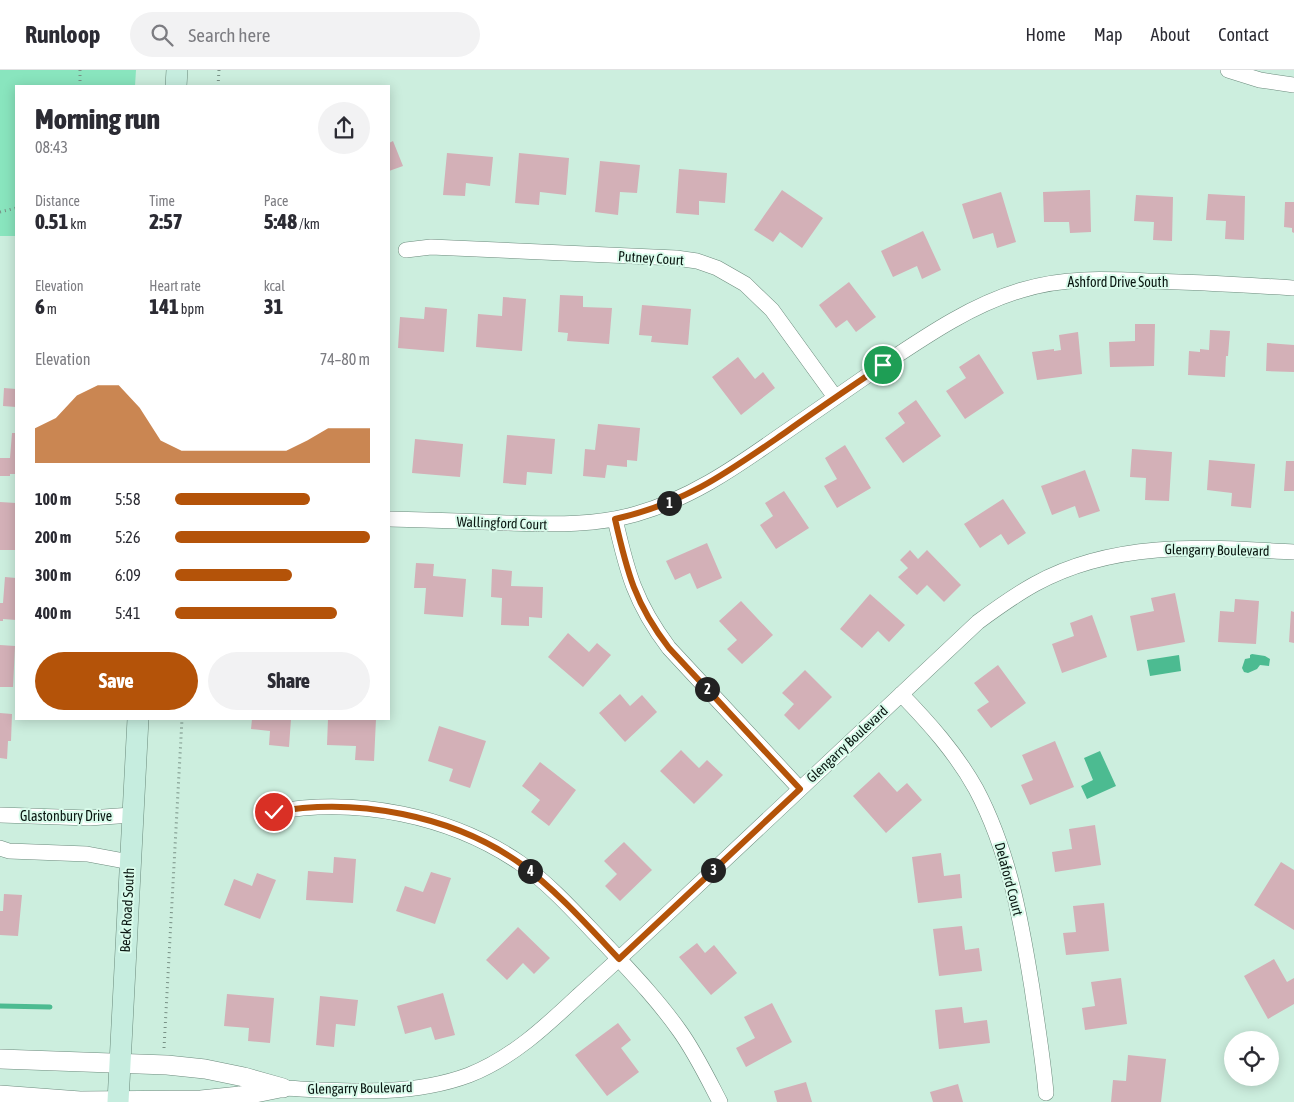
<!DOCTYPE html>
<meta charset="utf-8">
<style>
:root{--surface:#fff;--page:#f2f2f3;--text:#2b2b33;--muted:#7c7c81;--line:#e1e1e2;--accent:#b45309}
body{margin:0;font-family:"Asap Condensed",sans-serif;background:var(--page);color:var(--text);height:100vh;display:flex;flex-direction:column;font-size:19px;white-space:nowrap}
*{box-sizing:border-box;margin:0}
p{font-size:16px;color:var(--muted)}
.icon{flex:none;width:28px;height:28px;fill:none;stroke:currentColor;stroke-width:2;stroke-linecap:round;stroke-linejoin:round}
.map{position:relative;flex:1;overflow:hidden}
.sheet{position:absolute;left:15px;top:15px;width:375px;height:635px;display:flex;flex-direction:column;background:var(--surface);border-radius:0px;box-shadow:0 2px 12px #0003}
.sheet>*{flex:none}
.fabs{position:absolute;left:1224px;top:961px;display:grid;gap:10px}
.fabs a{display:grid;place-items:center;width:55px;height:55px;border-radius:50%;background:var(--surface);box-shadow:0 2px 12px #0003;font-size:25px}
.pin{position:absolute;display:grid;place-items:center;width:42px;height:42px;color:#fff;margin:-21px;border:2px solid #fff;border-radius:50%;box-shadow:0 1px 5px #0007}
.km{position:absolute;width:25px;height:25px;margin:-12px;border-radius:50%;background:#222;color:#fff;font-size:14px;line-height:25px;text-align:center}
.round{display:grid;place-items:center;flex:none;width:52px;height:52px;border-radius:26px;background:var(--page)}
.head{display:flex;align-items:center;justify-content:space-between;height:85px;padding:0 20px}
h1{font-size:28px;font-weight:800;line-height:38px}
.figures{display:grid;grid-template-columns:repeat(3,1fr);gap:8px;height:85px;padding:5px 20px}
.figures div{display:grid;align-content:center}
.figures b{font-size:21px;font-weight:800}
.figures small{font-size:14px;font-weight:400}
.figures p{font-size:14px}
.chart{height:140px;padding:10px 20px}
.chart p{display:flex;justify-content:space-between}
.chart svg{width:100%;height:90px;margin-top:5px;fill:var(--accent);opacity:.7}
.button{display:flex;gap:10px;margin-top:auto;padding:10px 20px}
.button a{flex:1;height:58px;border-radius:30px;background:var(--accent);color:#fff;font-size:20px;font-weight:800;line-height:58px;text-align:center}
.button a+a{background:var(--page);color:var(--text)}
ul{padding:0 20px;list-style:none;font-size:16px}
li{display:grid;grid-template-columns:80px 60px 1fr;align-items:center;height:38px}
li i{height:12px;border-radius:6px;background:var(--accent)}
header{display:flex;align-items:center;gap:30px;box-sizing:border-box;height:70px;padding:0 25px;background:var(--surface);border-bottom:1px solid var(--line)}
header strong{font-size:24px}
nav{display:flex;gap:28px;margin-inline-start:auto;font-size:18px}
.search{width:350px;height:45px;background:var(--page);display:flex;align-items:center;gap:12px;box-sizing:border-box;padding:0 18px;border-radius:28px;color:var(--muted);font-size:19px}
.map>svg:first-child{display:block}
.green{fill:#89e5be}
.water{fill:#4cbb91}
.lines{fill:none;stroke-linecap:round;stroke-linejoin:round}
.stream{stroke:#4cbb91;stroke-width:5}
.building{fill:#d3b0b7}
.minor-casing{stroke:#6c8b7d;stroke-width:16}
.tertiary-casing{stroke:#6c8b7d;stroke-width:20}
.secondary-casing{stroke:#6c8b7d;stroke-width:22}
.path{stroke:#789085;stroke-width:3;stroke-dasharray:1 4;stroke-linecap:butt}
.minor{stroke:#fff;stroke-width:15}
.tertiary{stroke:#fff;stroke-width:19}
.secondary{stroke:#c6eddf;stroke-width:21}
.route-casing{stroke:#fff;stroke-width:10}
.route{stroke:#b45309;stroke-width:6}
.labels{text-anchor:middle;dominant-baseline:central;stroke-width:4;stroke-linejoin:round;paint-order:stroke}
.street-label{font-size:14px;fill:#0a1611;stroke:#d9fbeb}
</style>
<header>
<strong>Runloop</strong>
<div class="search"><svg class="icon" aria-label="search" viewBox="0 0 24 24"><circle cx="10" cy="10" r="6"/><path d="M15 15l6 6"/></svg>Search here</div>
<nav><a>Home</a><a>Map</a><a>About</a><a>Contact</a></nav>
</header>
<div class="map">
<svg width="1294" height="1032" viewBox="0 0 1294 1032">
<rect width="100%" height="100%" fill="#cceede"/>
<!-- green -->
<path class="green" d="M 0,0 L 136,0 L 135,16 L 16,16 L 16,166 L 0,166 Z"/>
<!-- water -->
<path class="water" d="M 1252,584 L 1265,586 L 1270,589 L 1269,596 L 1260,595 L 1257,599 L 1248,603 L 1244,602 L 1242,598 L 1245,589 L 1250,588 L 1250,585 Z
M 1179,585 L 1181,601 L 1150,606 L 1147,590 Z
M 1100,681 L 1116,716 L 1087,729 L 1081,716 L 1093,710 L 1084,688 Z"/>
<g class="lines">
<!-- stream -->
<path class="stream" d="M 0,936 L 50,937"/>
</g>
<!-- building -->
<path class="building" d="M 393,71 L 403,96 L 389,101 L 389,73 Z
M 447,83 L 493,87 L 490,116 L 466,113 L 465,126 L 443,125 Z
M 519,83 L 569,88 L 566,125 L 540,122 L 539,135 L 515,133 Z
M 600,91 L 640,95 L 637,123 L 620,122 L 618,145 L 595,142 Z
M 679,99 L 727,103 L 725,133 L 699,131 L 699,145 L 676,143 Z
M 782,120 L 823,148 L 802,178 L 780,162 L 773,172 L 754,160 Z
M 1090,120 L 1091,162 L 1070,163 L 1069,152 L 1044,152 L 1043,122 Z
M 1001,122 L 1016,172 L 997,178 L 993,163 L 973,169 L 962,134 Z
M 1208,124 L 1245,126 L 1244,170 L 1225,169 L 1226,151 L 1206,150 Z
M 1136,125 L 1173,127 L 1172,171 L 1153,170 L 1154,152 L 1134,151 Z
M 1285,132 L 1294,132 L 1294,163 L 1292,162 L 1292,158 L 1284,157 Z
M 923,161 L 941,200 L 922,209 L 917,196 L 893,207 L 881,181 Z
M 849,212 L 876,247 L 856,262 L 847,250 L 836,258 L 819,235 Z
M 560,225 L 583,226 L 583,237 L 612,238 L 609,274 L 567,271 L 568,263 L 558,262 Z
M 503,227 L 526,229 L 522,281 L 476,277 L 478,244 L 502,246 Z
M 642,235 L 691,239 L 688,275 L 651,272 L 652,266 L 639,265 Z
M 425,237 L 447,239 L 444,282 L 398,278 L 400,247 L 424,249 Z
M 1135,254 L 1155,254 L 1154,296 L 1110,297 L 1109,272 L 1135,271 Z
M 1210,260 L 1230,261 L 1228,286 L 1226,286 L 1225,307 L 1188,305 L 1189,281 L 1200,282 L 1200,279 L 1209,280 Z
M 1078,262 L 1082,304 L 1037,310 L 1032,282 L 1054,279 L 1054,281 L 1061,280 L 1059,265 Z
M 1267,273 L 1294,275 L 1294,302 L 1266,301 Z
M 979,284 L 1004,323 L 965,349 L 946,321 L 966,308 L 959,297 Z
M 738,287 L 755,309 L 763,302 L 775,318 L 741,345 L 712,307 Z
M 4,318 L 16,319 L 16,337 L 3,336 Z
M 916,330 L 941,366 L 903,393 L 885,368 L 905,353 L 898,343 Z
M 598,354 L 640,358 L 637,391 L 627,390 L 627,397 L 607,395 L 605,408 L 583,406 L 585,379 L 595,380 Z
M 12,363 L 16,363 L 16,404 L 10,404 L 10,406 L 0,406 L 0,388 L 10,388 Z
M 507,365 L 555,369 L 552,404 L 527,402 L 526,415 L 503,413 Z
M 415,369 L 463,374 L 460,407 L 412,403 Z
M 845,375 L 871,418 L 837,438 L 824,416 L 837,409 L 825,388 Z
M 1132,379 L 1172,382 L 1169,431 L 1145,430 L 1146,408 L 1130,407 Z
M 1209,390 L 1255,394 L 1251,438 L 1231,436 L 1232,423 L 1207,420 Z
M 1286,391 L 1294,391 L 1294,421 L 1284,421 Z
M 1085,400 L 1100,441 L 1079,448 L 1075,436 L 1052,445 L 1041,416 Z
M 784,421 L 809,458 L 776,479 L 760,455 L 773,446 L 765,433 Z
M 1003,429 L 1026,463 L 1008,475 L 1001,464 L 980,478 L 964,454 Z
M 0,432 L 16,433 L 15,480 L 0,480 Z
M 707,473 L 722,508 L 697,519 L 690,503 L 675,510 L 666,491 Z
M 910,480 L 918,489 L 927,480 L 961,515 L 944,532 L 927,515 L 917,525 L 898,507 L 908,498 L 900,490 Z
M 416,493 L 434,494 L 433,506 L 466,509 L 463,547 L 424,544 L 426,518 L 414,518 Z
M 492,499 L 512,501 L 511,516 L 543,517 L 542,548 L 529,547 L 529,556 L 501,555 L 502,528 L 491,527 Z
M 5,507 L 16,508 L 16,550 L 3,549 L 3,551 L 0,551 L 0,533 L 3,533 Z
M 1175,523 L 1185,572 L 1137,581 L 1130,546 L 1154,541 L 1151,528 Z
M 870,524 L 905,555 L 889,572 L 878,561 L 862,578 L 840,559 Z
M 1235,529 L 1259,531 L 1256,574 L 1218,572 L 1220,541 L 1234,542 Z
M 741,531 L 773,565 L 742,594 L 727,579 L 737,570 L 719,551 Z
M 1291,541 L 1294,542 L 1294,573 L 1289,572 Z
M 1092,545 L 1107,587 L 1062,603 L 1052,574 L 1074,566 L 1070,553 Z
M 568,563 L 589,582 L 597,573 L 611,585 L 583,617 L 548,587 Z
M 0,575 L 15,576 L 13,617 L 0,617 Z
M 998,595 L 1026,633 L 991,658 L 977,640 L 989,632 L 974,613 Z
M 805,600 L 832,627 L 799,660 L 784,645 L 794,634 L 782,623 Z
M 620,624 L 630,636 L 642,625 L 657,642 L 625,672 L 599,643 Z
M 0,643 L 12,644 L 11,671 L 8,671 L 7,689 L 0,688 Z
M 252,649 L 291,649 L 289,677 L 269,675 L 270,661 L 251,659 Z
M 328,649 L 376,649 L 374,691 L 355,690 L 356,676 L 327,675 Z
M 439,656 L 486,671 L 470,718 L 449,711 L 453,699 L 428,691 Z
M 1055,671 L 1074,717 L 1030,735 L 1021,715 L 1033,710 L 1022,685 Z
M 681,680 L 699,698 L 707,690 L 723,705 L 694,734 L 660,701 Z
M 540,692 L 576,720 L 549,756 L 531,742 L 540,730 L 522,716 Z
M 879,702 L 897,722 L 907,713 L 922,730 L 886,763 L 853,726 Z
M 1095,755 L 1101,795 L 1055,802 L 1052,782 L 1072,779 L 1069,759 Z
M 624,772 L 652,800 L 620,831 L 605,816 L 617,804 L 604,791 Z
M 941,783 L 944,806 L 960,804 L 962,828 L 918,833 L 912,787 Z
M 334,787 L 356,789 L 353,833 L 306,830 L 308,801 L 333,803 Z
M 1281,792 L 1294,800 L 1294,860 L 1254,835 Z
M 431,802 L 451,808 L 435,854 L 396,841 L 405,816 L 423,822 Z
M 257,803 L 276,810 L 260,849 L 224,835 L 234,809 L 252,816 Z
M 4,824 L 22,825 L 18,866 L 0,865 L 0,841 L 3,841 Z
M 1104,833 L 1109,881 L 1066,885 L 1063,863 L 1076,862 L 1073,836 Z
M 962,856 L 965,880 L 979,878 L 982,901 L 939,906 L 933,859 Z
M 518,857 L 550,888 L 534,904 L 523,893 L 507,910 L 486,890 Z
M 697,873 L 705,883 L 714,875 L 737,903 L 711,925 L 679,887 Z
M 1274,889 L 1287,912 L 1294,908 L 1294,934 L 1268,949 L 1244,906 Z
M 1121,908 L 1127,954 L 1085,960 L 1082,938 L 1095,936 L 1091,912 Z
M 443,923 L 455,965 L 435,970 L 431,957 L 405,964 L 397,936 Z
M 227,924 L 274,928 L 270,973 L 248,971 L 249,958 L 224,956 Z
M 320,926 L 358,930 L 355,956 L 336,954 L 334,977 L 316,975 Z
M 772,933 L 792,972 L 746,997 L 736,978 L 755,968 L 744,947 Z
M 962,937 L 964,953 L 987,950 L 990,973 L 939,979 L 935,940 Z
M 618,953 L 631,970 L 621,978 L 639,1002 L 607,1026 L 575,985 Z
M 1128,985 L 1166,989 L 1161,1032 L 1111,1032 L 1113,1010 L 1126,1011 Z
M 806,1012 L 812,1032 L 777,1032 L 774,1021 Z
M 958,1014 L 963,1032 L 933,1032 L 930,1022 Z"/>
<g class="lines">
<defs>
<path id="minor" d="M 1228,0 L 1260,10 L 1294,15
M 406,180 L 431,177 L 676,188 L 697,191 L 717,198 L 745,214 L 772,240 L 835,327
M 389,449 C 428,450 467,451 506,453 C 550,454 594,456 636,444 C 689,429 733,399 777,368 C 812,344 846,320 881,296 C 926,266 971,235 1022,220 C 1063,207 1105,209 1148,211 C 1197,212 1245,215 1294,218
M 615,449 C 627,502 635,533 669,578 L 800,719
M 901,624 C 929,653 956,683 976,719 C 1009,781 1021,850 1032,918 C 1037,953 1043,988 1046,1023
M 274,742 C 356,727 450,745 520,793 C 551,815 578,846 605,874 C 630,901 657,929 679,960 C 695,982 707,1007 720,1032
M 0,745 L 89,748 L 132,745
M 0,778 L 9,781 L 87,784 L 130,792
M 283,1018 C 345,1021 410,1027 469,1005 C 512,988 545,957 578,926 C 607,900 636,873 665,846 C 769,748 874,650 978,552 C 997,538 1015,525 1035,514 C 1115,470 1206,477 1294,482"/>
<path id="tertiary" d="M 0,989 L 167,995 L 205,999 L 244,1007 L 283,1018
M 0,1025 L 80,1031 L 201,1030 L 240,1026 L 280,1018"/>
<path id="secondary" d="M 176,16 L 177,0
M 118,1032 L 138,649"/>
</defs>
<!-- minor casing -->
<use href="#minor" class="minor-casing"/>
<!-- tertiary casing -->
<use href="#tertiary" class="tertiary-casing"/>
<!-- secondary casing -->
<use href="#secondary" class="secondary-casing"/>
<!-- path -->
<path class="path" d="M 80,0 L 80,16
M 218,16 L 219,0
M 0,142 L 16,138
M 164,978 L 182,649"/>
<!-- minor -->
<use href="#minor" class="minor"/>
<!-- tertiary -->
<use href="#tertiary" class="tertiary"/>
<!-- secondary -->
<use href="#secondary" class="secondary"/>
</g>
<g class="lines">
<defs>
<path id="route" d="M 274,742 C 355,727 453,745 521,794 C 557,821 588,856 619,889 L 800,719 L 669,578 C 635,534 627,502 615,449 C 686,433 728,402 786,362 C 818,339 851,317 883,295"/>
</defs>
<!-- route casing -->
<use href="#route" class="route-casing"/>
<!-- route -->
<use href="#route" class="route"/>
</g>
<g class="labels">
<!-- street labels -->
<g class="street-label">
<text transform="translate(651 188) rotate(4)">Putney Court</text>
<text x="1118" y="212">Ashford Drive South</text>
<text transform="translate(502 453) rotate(2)">Wallingford Court</text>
<text transform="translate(1217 480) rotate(1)">Glengarry Boulevard</text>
<text transform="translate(847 674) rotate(-43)">Glengarry Boulevard</text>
<text x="66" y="746">Glastonbury Drive</text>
<text transform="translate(1009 809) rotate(75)">Delaford Court</text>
<text transform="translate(127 840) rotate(-87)">Beck Road South</text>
<text transform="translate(360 1018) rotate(-1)">Glengarry Boulevard</text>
</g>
</g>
</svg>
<div class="fabs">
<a><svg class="icon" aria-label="locate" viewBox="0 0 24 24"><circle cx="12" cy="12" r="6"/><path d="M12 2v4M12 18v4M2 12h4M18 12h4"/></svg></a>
</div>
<div class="pin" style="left:883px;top:295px;background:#1e9e55"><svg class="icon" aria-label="arrive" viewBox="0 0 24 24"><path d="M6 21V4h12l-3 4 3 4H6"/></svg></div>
<div class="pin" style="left:274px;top:742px;background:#d93025"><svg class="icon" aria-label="check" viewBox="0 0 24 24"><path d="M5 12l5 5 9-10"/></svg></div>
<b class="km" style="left:669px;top:433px">1</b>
<b class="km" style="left:707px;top:619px">2</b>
<b class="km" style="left:713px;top:800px">3</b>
<b class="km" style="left:530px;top:801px">4</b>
<section class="sheet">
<div class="head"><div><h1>Morning run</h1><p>08:43</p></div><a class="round"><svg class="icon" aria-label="share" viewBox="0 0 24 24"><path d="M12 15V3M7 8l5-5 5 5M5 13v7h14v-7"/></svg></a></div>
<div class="figures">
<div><p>Distance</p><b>0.51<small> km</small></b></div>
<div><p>Time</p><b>2:57</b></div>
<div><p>Pace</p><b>5:48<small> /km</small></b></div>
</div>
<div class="figures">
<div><p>Elevation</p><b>6<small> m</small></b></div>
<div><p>Heart rate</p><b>141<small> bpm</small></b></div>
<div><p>kcal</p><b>31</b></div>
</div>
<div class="chart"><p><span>Elevation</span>74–80 m</p>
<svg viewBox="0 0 160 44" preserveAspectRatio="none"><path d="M0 44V27L10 22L20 11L30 6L40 6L50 17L60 33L70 38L80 38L90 38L100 38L110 38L120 38L130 33L140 27L150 27L160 27V44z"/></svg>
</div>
<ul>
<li><b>100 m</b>5:58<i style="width:69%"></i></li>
<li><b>200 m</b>5:26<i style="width:100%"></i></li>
<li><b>300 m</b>6:09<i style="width:60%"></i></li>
<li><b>400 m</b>5:41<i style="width:83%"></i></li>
</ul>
<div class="button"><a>Save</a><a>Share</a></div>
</section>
</div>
